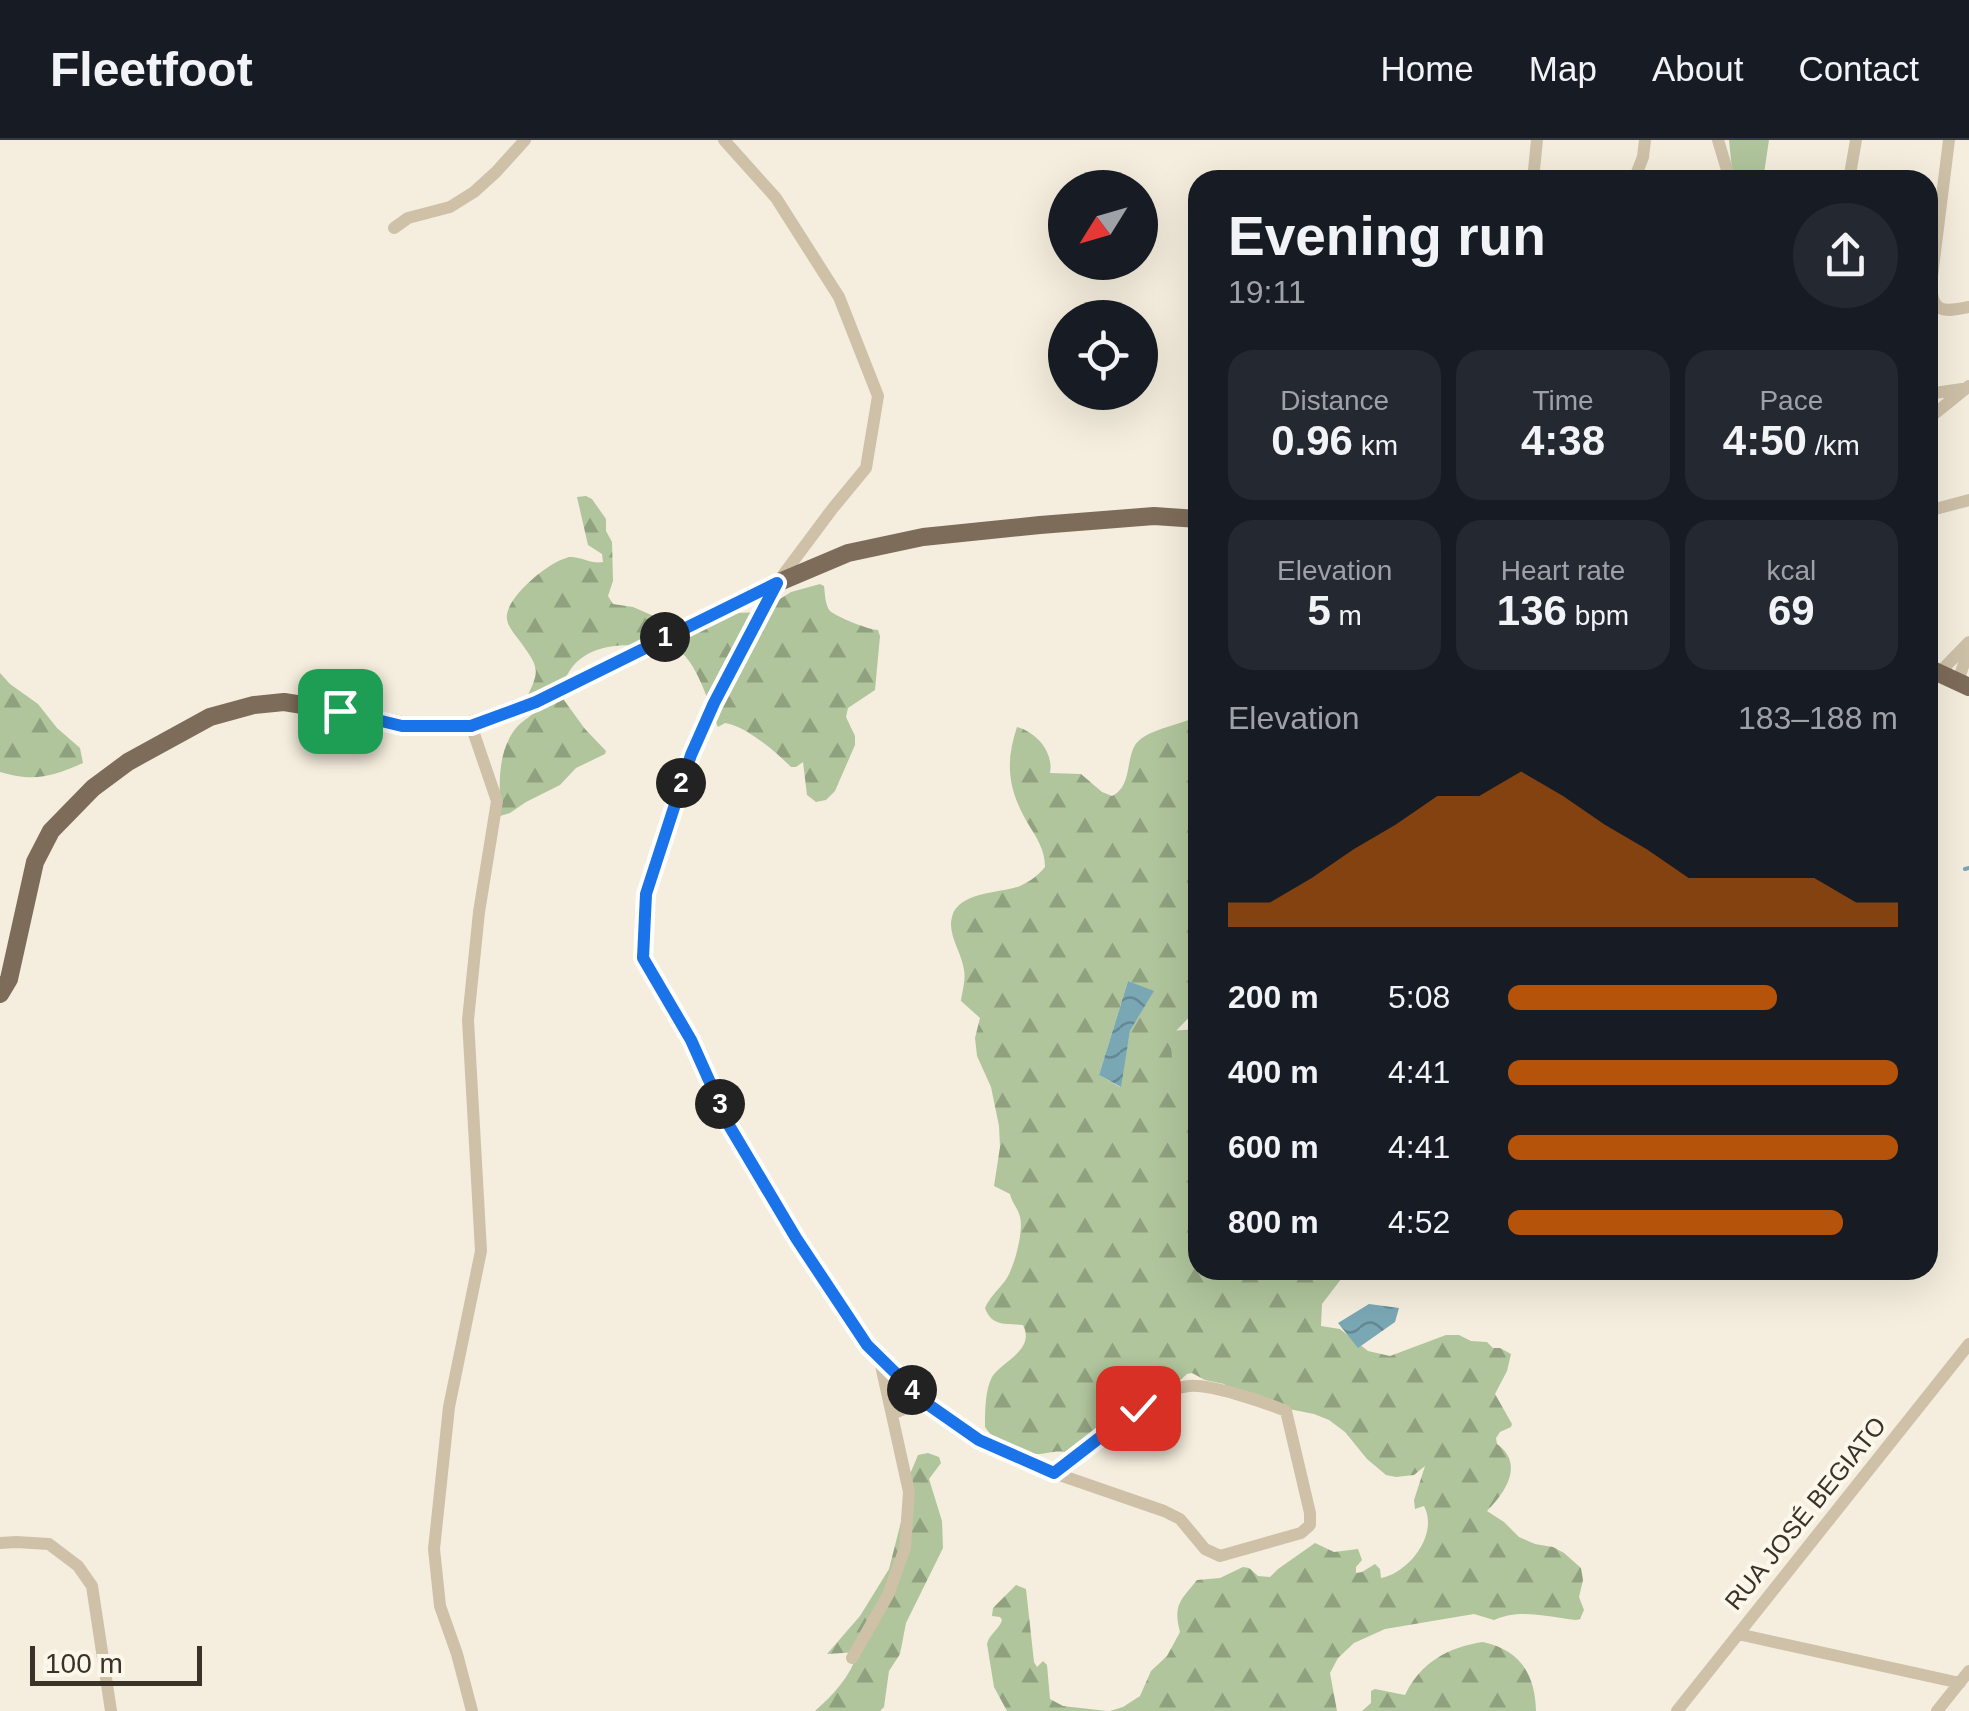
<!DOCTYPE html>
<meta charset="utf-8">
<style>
:root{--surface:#171b24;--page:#242831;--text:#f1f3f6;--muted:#9ea1a6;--line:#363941;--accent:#b45309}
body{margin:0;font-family:Arial,sans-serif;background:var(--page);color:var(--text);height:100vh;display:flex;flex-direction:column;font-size:38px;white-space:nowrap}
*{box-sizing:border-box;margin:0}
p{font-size:32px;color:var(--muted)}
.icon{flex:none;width:55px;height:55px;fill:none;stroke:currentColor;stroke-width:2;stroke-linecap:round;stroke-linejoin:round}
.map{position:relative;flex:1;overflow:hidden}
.sheet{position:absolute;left:1188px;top:30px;width:750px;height:1110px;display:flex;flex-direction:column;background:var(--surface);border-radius:30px;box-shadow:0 10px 40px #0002}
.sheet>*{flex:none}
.needle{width:65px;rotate:233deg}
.fabs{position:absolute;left:1048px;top:30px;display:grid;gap:20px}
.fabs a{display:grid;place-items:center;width:110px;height:110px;border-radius:50%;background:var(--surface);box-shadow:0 10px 40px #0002;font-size:50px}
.scale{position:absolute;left:30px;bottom:25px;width:172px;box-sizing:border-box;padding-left:10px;border:5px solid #3a3229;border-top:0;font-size:28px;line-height:35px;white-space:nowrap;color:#3a3229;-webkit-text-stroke:8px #fbf7eb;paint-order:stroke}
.pin{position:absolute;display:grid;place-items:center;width:85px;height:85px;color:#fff;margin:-42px;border-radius:20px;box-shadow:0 5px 15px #0006}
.km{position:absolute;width:50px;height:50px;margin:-25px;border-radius:50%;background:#222;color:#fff;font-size:28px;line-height:50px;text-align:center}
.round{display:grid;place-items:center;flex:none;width:105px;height:105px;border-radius:52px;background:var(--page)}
.head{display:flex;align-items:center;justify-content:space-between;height:170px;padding:0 40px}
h1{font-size:55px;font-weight:600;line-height:75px}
.stats{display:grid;grid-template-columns:repeat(3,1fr);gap:15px;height:170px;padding:10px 40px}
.stats div{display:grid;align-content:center;border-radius:25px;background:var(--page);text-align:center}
.stats b{font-size:42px;font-weight:600}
.stats small{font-size:28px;font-weight:400}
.stats p{font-size:28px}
.chart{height:280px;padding:20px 40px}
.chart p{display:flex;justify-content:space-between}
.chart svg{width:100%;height:180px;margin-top:10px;fill:var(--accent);opacity:.7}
ul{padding:0 40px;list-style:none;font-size:32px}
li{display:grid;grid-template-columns:160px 120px 1fr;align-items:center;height:75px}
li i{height:25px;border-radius:12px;background:var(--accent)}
header{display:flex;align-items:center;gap:60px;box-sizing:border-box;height:140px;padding:0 50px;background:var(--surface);border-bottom:2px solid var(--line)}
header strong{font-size:48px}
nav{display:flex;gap:55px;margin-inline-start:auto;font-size:35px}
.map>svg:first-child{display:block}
.forest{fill:url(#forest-firs);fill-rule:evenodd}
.park{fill:#b0c59c}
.water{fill:url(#water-waves)}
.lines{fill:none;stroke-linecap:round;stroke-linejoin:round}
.stream{stroke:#7aa7b4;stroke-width:4}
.minor{stroke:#cec1a8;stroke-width:12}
.major{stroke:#7d6c59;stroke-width:18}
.route-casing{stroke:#fff;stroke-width:20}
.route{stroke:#1a73e8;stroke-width:12}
.labels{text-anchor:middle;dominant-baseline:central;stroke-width:8;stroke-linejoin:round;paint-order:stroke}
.street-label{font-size:25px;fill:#3a3229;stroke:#fbf7eb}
</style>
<header>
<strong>Fleetfoot</strong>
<nav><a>Home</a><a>Map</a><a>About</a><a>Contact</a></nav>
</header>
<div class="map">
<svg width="1969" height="1571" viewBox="0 0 1969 1571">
<defs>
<pattern id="forest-firs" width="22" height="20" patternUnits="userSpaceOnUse" patternTransform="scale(2.5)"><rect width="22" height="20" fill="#b0c59c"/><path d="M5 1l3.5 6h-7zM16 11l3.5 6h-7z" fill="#90a17f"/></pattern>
<pattern id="water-waves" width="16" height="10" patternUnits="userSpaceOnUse" patternTransform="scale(2.5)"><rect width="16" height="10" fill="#7aa7b4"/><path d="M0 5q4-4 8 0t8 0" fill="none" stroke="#658992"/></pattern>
</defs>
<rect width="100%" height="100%" fill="#f5eede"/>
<!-- forest -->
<path class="forest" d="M 586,356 L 592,359 L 606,379 L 606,391 L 612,402 L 613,441 L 608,456 L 613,464 L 633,467 L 656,477 L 691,482 L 716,474 L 759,472 L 791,452 L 820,444 L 824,446 C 825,453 825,465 830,471 C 837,477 869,490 878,490 L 880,496 L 875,550 L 848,568 L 846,577 L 855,596 L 855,605 L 835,651 L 826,660 L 816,662 L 807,655 L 803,622 L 796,627 L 791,627 C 776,612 746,586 725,583 L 718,587 C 709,566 697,517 673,507 C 667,505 656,507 650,506 C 609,502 567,509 561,556 L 585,589 L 606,611 L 605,614 L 576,628 L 560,645 L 526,662 L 510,673 L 500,676 C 500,646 496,613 516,588 C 523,580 534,574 542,567 L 524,563 C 540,530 541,530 519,500 C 514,493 508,487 507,479 C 503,459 553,417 572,417 C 584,418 591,424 603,422 L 602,414 L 588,405 L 577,357 Z
M 0,533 L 10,544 L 38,564 L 57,588 L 80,608 L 83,623 C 51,637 34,642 0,632 Z
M 1197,576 L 1197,869 L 1175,892 L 1171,905 L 1174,919 L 1197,959 L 1198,1130 L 1348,1130 L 1322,1164 L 1321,1186 L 1340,1189 L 1368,1211 L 1390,1216 L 1446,1195 L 1459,1195 L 1471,1201 L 1487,1202 L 1493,1208 L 1500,1208 L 1511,1214 L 1507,1231 L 1495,1254 L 1512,1284 L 1511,1287 L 1500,1292 L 1496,1298 L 1497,1304 C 1525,1324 1505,1353 1487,1371 L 1504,1382 L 1519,1397 L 1535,1404 L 1553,1407 L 1564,1413 L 1581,1428 L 1583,1440 L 1579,1457 L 1584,1470 L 1580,1479 L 1576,1480 C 1548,1477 1520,1468 1494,1480 L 1474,1474 L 1385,1489 L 1354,1503 L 1338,1518 L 1330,1533 L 1337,1571 L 1110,1571 L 1123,1567 L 1140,1556 L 1151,1531 L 1167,1516 L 1180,1492 C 1173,1465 1180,1461 1197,1440 L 1220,1438 L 1243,1427 L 1249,1428 L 1258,1436 L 1270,1437 L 1278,1429 L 1315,1403 L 1334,1412 L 1358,1409 L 1362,1420 L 1356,1427 L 1356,1433 L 1362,1432 L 1375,1424 L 1380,1429 L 1381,1438 C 1409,1433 1439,1394 1424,1366 L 1415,1369 L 1414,1360 L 1425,1326 L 1414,1335 L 1396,1337 L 1386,1335 L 1367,1319 L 1345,1292 L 1329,1280 L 1314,1274 L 1248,1261 L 1224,1244 L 1205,1240 L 1192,1233 L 1187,1234 L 1175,1245 L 1069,1313 C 1056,1309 1049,1314 1036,1314 C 1017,1315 995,1303 985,1287 C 985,1272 985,1250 992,1237 C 1001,1222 1036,1210 1023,1185 C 1005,1183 992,1187 985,1168 C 990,1157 997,1151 1005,1141 C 1014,1129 1024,1091 1020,1077 C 1018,1068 1012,1063 1010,1054 L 994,1046 L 1000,1007 L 999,986 L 991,947 L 977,916 L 975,898 L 980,878 L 961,861 C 962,852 966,840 964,830 C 962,813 947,794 952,777 C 958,751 1003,753 1020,746 C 1031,741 1038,735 1045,727 C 1045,709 1036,697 1027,682 C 1008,649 1005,623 1017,587 C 1036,592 1054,612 1050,633 L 1081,634 L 1102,652 L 1112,656 C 1131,647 1126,623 1134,607 C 1143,589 1180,586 1197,576 ZM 1128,841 L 1153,852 L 1130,891 L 1120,947 L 1099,935 Z
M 928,1313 L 939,1317 L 941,1323 L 929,1339 L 942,1381 L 943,1408 L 906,1483 L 900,1514 L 889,1531 L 884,1567 L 880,1571 L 815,1571 C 834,1554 850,1537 858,1512 L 827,1514 L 860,1476 L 889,1429 L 901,1382 L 908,1339 L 918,1315 Z
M 1016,1445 L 1026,1449 L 1034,1522 L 1037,1527 L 1043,1521 L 1047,1525 L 1050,1559 L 1063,1566 L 1107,1571 L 1007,1571 L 994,1547 L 987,1504 C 989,1494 999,1490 1002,1480 L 1000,1477 L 992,1476 L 993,1468 Z
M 1483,1502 C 1520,1510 1535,1534 1536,1571 L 1362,1571 L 1371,1563 L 1371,1551 L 1375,1549 L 1405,1555 C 1420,1523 1448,1507 1483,1502 Z"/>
<!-- park -->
<path class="park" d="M 1729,0 L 1769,0 L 1763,40 L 1733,40 Z
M 1197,889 L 1197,961 L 1175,959 L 1170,891 Z"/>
<!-- water -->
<path class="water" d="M 1128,841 L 1154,851 L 1130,891 L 1121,947 L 1099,935 Z
M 1369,1164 L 1399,1168 L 1395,1182 L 1358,1208 L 1338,1183 Z"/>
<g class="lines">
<!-- stream -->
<path class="stream" d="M 1965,729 L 1969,728"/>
<!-- minor -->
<path class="minor" d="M 724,0 L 776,58 L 839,157 L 878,256 L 866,328 L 833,368 L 777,443 L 714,563 L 691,615 L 646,754 L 643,818 L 691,900 L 730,987 L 796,1099 L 867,1205 L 926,1263 L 979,1301 L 1054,1333 L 1164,1371 L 1180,1379 L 1205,1409 L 1220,1416 L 1301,1393 L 1310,1385 L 1310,1373 L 1286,1271 C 1264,1262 1211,1244 1189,1246 C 1145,1251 1088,1306 1054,1333
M 1718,0 L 1730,40
M 1949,0 L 1931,144 C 1932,174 1944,172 1969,167
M 1533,40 L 1537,0
M 1634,40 L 1643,17 L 1645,0
M 1849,40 L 1856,0
M 394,88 L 408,78 L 450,67 L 474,52 L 496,32 L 525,0
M 1928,254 L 1962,249
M 1928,279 L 1969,246
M 1928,371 L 1969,360
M 1939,533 L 1969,502
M 1958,541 L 1969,509
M 471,585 L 497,661 L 479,772 L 468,880 L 481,1111 L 449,1267 L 434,1409 L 440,1466 L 457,1514 L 472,1571
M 892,1274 L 914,1265 L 926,1263
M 0,1403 L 16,1402 L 49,1404 L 78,1426 L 92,1446 L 111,1571
M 1738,1494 L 1960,1543
M 852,1518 L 888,1455 L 905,1408 L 909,1352 L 880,1221
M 1677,1571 L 1969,1204
M 1937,1571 L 1969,1531"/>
<!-- major -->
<path class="major" d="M 1928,528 L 1969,547
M 0,854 L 9,839 L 35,722 L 51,691 L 93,648 L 128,622 L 210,577 L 254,565 L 284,562 L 340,571 L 402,585 L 471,585 L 535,562 L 777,443 L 848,413 L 923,397 L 1040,385 L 1154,376 L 1198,379"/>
</g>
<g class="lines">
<defs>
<path id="route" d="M 340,571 L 402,586 L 471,586 L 536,562 L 777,443 L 714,563 L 691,615 L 646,754 L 643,818 L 691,900 L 730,987 L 796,1098 L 867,1205 L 926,1263 L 979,1300 L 1054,1333 L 1138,1268"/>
</defs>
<!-- route casing -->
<use href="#route" class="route-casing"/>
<!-- route -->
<use href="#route" class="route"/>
</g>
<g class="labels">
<!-- street labels -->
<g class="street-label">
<text transform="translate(1805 1373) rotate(-51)">RUA JOSÉ BEGIATO</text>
</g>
</g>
</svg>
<div class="fabs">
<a><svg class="needle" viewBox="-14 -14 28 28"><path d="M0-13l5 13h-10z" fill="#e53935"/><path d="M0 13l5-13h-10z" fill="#9ea1a6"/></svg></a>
<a><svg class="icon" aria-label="locate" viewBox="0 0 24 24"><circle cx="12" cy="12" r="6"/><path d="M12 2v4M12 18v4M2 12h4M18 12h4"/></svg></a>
</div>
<div class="scale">100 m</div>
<div class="pin" style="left:340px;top:571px;background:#1e9e55"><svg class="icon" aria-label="arrive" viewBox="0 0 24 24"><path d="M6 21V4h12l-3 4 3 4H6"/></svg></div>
<div class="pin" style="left:1138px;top:1268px;background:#d93025"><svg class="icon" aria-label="check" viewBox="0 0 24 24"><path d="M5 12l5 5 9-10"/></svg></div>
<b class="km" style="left:665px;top:497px">1</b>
<b class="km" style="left:681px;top:643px">2</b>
<b class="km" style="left:720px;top:964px">3</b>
<b class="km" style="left:912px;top:1250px">4</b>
<section class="sheet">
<div class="head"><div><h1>Evening run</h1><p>19:11</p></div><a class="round"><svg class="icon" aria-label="share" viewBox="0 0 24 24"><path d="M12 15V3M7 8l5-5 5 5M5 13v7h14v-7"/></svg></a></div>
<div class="stats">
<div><p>Distance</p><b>0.96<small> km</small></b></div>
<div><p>Time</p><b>4:38</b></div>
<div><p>Pace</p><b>4:50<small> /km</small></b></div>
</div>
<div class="stats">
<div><p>Elevation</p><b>5<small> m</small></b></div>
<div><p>Heart rate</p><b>136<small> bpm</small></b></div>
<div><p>kcal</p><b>69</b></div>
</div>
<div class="chart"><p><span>Elevation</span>183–188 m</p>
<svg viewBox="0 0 160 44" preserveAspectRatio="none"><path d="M0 44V38L10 38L20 32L30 25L40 19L50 12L60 12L70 6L80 12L90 19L100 25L110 32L120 32L130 32L140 32L150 38L160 38V44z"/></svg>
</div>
<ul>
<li><b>200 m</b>5:08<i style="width:69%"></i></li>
<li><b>400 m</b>4:41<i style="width:100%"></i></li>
<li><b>600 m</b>4:41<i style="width:100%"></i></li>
<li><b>800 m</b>4:52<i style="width:86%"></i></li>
</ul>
</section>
</div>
